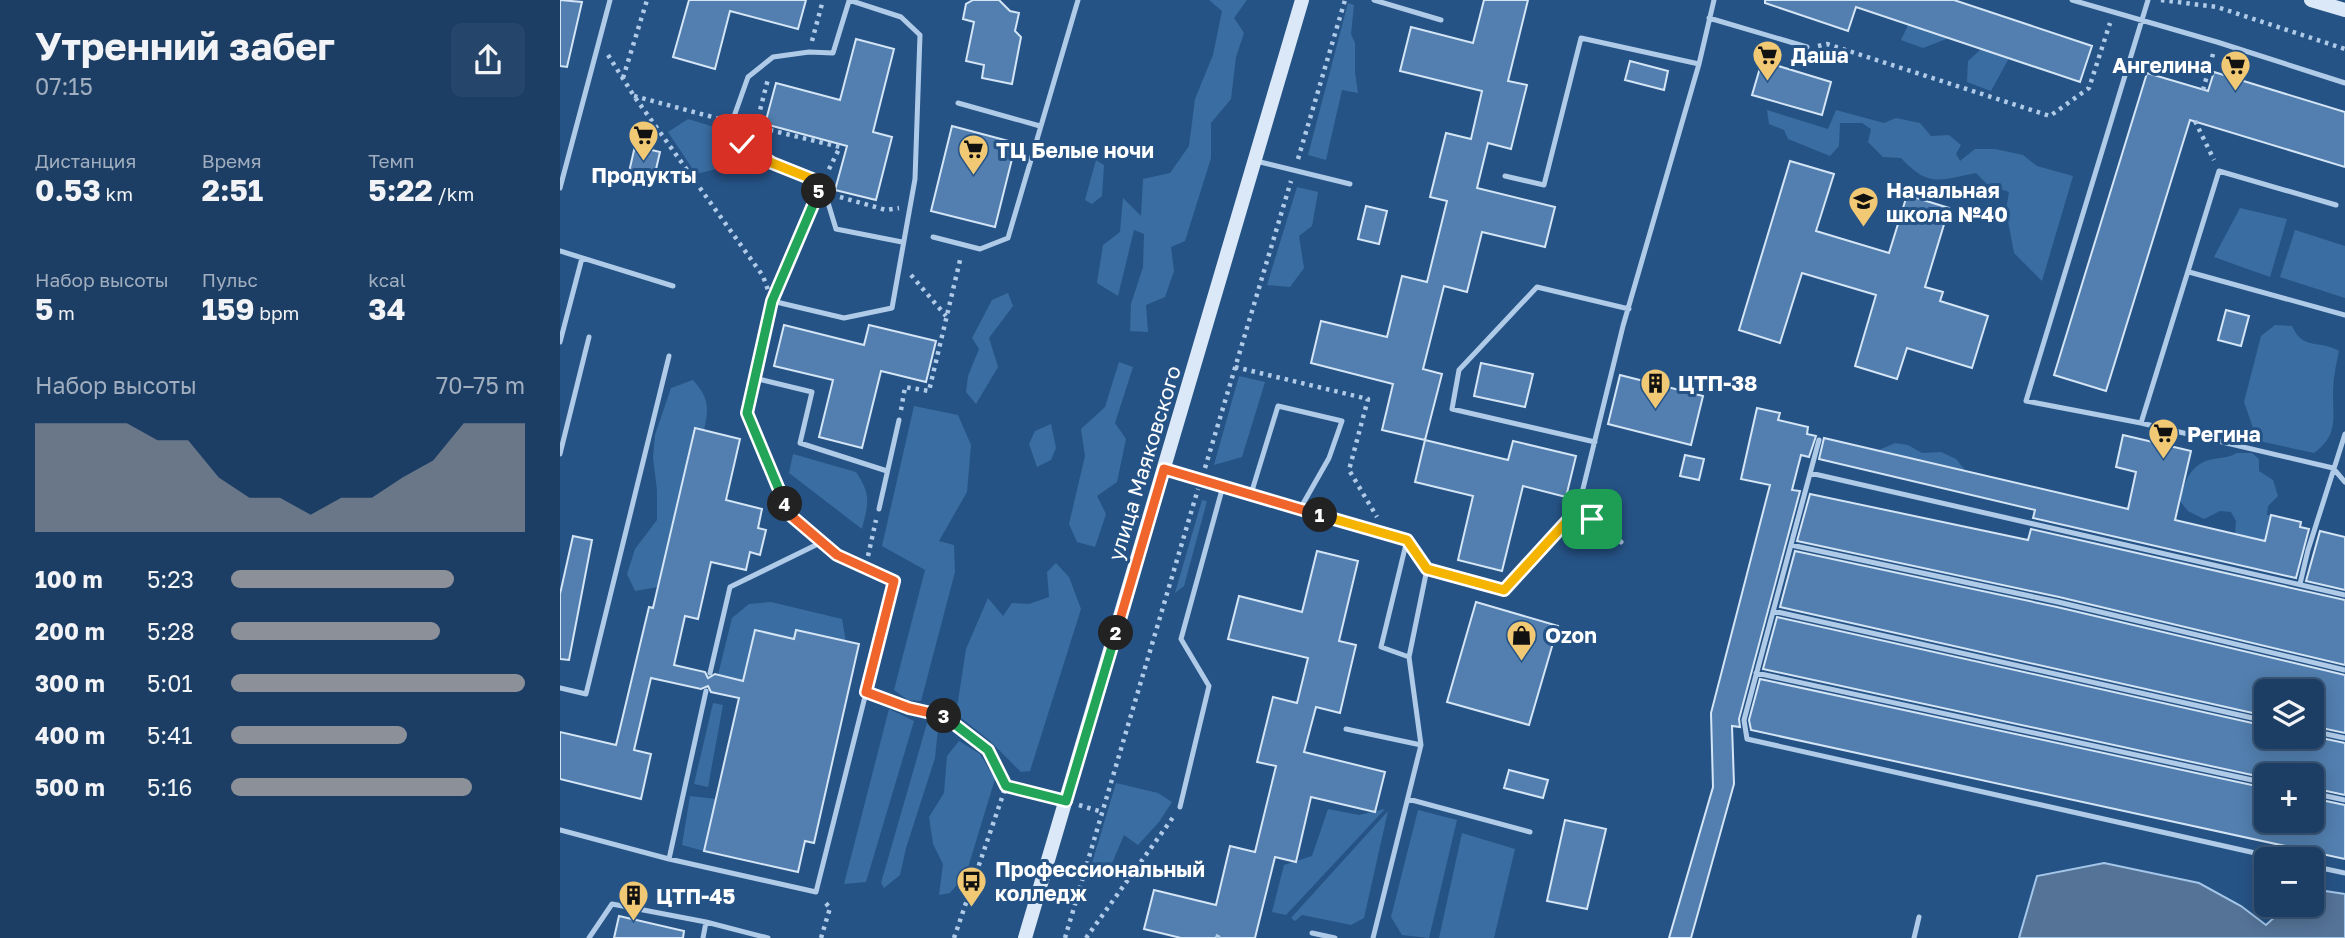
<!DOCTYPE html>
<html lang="ru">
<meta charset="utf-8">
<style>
:root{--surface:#1c3e64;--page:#25456a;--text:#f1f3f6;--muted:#a0aebf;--line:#3a5778;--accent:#8c9099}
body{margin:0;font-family:"Golos Text",sans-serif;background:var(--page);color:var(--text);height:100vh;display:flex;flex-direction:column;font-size:26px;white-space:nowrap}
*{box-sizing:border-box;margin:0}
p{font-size:23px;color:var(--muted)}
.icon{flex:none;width:38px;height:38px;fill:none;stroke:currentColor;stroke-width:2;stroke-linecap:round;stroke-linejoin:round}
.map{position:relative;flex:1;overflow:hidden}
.side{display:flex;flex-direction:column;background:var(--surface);width:560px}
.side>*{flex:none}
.controls{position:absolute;left:1694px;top:679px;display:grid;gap:14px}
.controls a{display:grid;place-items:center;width:70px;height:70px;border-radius:10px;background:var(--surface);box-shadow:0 4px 18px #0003,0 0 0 2px var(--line);font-size:35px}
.pin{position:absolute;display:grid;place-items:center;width:60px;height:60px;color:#fff;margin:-30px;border-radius:14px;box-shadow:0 4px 10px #0006}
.km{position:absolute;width:35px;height:35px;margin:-18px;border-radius:50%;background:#222;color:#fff;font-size:19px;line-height:35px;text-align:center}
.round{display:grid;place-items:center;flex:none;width:74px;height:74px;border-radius:10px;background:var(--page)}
.head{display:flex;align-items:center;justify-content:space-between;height:119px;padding:0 35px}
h1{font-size:38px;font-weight:700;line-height:52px}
.metrics{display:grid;grid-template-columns:repeat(3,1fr);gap:10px;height:119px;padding:7px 35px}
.metrics div{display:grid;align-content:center}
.metrics b{font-size:30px;font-weight:700}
.metrics small{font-size:19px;font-weight:400}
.metrics p{font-size:19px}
.chart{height:196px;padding:14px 35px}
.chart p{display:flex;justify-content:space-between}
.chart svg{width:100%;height:126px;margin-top:7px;fill:var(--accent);opacity:.7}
ul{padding:0 35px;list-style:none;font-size:23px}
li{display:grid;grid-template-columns:112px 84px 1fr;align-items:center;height:52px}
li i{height:18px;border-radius:9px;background:var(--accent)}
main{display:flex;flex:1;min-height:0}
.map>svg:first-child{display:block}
.green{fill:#3a6da2}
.water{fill:#547397;stroke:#a4c6e9;stroke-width:2}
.building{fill:#527faf;stroke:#d4e5f6;stroke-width:2}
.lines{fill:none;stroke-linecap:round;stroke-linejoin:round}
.path{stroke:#b0cbe8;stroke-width:4.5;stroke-dasharray:3.5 5;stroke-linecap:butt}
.lane{stroke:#b0cbe8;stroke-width:5}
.secondary{stroke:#dae8f7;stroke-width:14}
.split-1-casing{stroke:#fff;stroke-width:14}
.split-2-casing{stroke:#fff;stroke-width:14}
.split-3-casing{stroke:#fff;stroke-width:14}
.split-4-casing{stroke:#fff;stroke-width:14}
.split-5-casing{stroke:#fff;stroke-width:14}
.split-6-casing{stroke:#fff;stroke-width:14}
.split-1{stroke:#f5b400;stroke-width:9}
.split-2{stroke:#f0652b;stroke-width:9}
.split-3{stroke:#22a559;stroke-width:9}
.split-4{stroke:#f0652b;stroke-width:9}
.split-5{stroke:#22a559;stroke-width:9}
.split-6{stroke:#f5b400;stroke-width:9}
.labels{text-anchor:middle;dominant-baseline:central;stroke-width:6;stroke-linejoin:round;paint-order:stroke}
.poi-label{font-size:21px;font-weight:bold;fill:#fff;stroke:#265386;text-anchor:start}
.street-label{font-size:21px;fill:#fff;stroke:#265386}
</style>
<main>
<section class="side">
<div class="head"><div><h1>Утренний забег</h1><p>07:15</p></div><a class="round"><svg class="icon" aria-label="share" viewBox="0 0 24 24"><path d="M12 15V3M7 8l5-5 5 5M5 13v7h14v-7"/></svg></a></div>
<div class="metrics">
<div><p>Дистанция</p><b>0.53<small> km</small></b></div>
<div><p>Время</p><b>2:51</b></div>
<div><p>Темп</p><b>5:22<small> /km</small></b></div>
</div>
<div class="metrics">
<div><p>Набор высоты</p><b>5<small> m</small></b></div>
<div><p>Пульс</p><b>159<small> bpm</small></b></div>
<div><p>kcal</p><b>34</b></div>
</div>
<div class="chart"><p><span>Набор высоты</span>70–75 m</p>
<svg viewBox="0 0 160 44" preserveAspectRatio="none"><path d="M0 44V6L10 6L20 6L30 6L40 12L50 12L60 25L70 32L80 32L90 38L100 32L110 32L120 25L130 19L140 6L150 6L160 6V44z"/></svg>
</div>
<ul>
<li><b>100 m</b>5:23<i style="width:76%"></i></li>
<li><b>200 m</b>5:28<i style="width:71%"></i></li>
<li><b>300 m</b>5:01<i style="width:100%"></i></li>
<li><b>400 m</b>5:41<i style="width:60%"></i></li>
<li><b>500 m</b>5:16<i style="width:82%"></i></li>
</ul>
</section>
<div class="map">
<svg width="1785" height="938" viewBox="0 0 1785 938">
<rect width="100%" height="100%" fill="#265386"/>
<!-- green -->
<path class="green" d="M 649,0 L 687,0 L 674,18 L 684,33 L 676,57 L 671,99 L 651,123 L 651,158 L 625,241 L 611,247 L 614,271 L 605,297 L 586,305 L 588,332 L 570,331 L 571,304 L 583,267 L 584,234 L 574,230 L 558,296 L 537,283 L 543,245 L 560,232 L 563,198 L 581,216 L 583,179 L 610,173 L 629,146 L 635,99 L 653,55 L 662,11 Z
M 788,3 L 794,5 L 791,34 L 795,43 L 795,72 L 798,93 L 782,90 L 766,160 L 748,155 Z
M 1348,25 L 1389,38 L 1363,48 L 1341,40 Z
M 1421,49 L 1449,58 L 1431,91 L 1407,82 L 1408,61 Z
M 1207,110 L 1268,129 L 1276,110 L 1324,123 L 1336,118 L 1360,123 L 1371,136 L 1389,135 L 1401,145 L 1396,154 L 1400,161 L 1415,149 L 1435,149 L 1463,155 L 1477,166 L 1513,176 L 1482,281 L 1454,253 L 1446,210 L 1449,192 L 1427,184 L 1416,173 C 1379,180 1369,188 1341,158 L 1323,157 L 1308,142 L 1311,129 L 1302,123 L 1280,123 L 1279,146 L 1270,156 L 1228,139 L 1224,130 L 1209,124 Z
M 128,119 L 154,127 L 163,150 L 160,168 L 136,174 L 108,132 Z
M 536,160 L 544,165 L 542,196 L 532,204 L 525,200 Z
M 737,187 L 758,192 L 752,226 L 739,236 L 744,268 L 730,287 L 707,285 Z
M 1680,208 L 1727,219 L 1710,277 L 1654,257 Z
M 1735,230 L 1785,246 L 1785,298 L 1720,277 Z
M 448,293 L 453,306 L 429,338 L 438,367 L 416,404 L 406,392 L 408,376 L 419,349 L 412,338 L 432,300 Z
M 1715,325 L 1732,326 C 1743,351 1759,339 1779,351 C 1776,365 1773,379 1773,394 C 1773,420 1778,435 1754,453 L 1694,440 L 1692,425 L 1684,402 L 1701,336 Z
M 559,362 L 573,367 L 555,423 L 566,439 L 557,482 L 537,496 L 546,514 L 535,547 L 517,542 L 509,524 L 525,456 L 521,429 L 545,407 Z
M 679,376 L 705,382 L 682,457 L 654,465 Z
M 133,380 C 149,398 149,407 144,430 L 135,429 L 98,587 L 75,591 L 67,574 L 75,549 L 97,520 L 97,490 L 93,458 L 95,435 L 111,388 Z
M 354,406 L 398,415 L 411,445 L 407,492 L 379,541 L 394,545 L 395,572 L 361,701 L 348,700 L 334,690 L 365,570 L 322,546 Z
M 491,424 L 496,448 L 491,460 L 477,467 L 469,444 L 475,431 Z
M 1335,443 L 1348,445 L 1362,453 L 1381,452 L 1396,459 L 1406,471 L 1319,450 Z
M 1677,453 L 1692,453 L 1699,459 L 1699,471 L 1713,480 L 1718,496 L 1708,506 L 1707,515 L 1711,515 L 1705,541 L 1675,534 L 1676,521 L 1671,512 L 1660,511 L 1644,519 L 1628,511 L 1620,501 C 1624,481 1632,462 1654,459 C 1664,457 1668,458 1677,453 Z
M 233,454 L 296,472 C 312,496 308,503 302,529 L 229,473 Z
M 642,500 L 647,501 L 624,586 L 615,593 Z
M 496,563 L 509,577 L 521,609 L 470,771 L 461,772 L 429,740 L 396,714 L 406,649 L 428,598 L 443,616 L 452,603 L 469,604 L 489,597 L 487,572 Z
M 211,602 L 282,619 L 286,642 L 236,631 L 234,639 L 183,681 L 158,675 L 172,618 L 189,604 Z
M 153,703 L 163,705 L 148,787 L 134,784 Z
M 329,709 L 354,721 L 306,882 L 284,884 Z
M 367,723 L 378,728 L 375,758 L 346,848 L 340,875 L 324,888 L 321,883 Z
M 399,741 L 420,754 L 435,779 L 406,874 L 390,893 L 379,895 L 383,864 L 373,844 L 369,817 L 384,793 L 387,756 Z
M 556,783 L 598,793 L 612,802 L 599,822 L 578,845 L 564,835 L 550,868 L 535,876 L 529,873 Z
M 130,796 L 156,799 L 144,851 L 122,845 Z
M 768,809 L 799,815 L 825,809 L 726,915 L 712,912 L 724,865 L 752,856 Z
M 858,810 L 897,820 L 869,938 L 842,935 L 831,917 Z
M 828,811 L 804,918 L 791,925 L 742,915 L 735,921 L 731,918 Z
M 902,833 L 955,849 L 934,938 L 879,938 Z"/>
<!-- water -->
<path class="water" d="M 1544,863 L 1639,883 L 1681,906 L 1706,925 L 1728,905 L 1752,905 L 1752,889 L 1785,894 L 1785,938 L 1459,938 L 1477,876 Z"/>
<!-- building -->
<path class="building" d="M 0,0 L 22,2 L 7,67 L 0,66 Z
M 129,0 L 246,0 L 238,29 L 170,11 L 155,69 L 113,57 Z
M 413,0 L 439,0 L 450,11 L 459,13 L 455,31 L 461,37 L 452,84 L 422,78 L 424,65 L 406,61 L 414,22 L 403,19 L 406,4 Z
M 924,0 L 968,0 L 948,81 L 967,85 L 951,149 L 928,143 L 917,188 L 995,207 L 985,247 L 922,232 L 907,292 L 884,286 L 863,369 L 882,374 L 865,440 L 822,430 L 833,384 L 751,363 L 761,321 L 827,337 L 842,276 L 867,282 L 887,201 L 870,197 L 886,133 L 911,139 L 922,91 L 840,71 L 851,27 L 913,43 Z
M 1205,0 L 1394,0 L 1532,46 L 1520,82 L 1296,7 L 1288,31 L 1205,3 Z
M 296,39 L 334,49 L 313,132 L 332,137 L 316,200 L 275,190 L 287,146 L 205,124 L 216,83 L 280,100 Z
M 1070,61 L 1108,71 L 1104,90 L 1065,80 Z
M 1202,61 L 1271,82 L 1262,115 L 1192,95 Z
M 1654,72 L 1785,112 L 1785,167 L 1630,120 L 1546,391 L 1494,375 L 1587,73 L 1648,91 Z
M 392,126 L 456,143 L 435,227 L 371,211 Z
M 75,146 L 100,152 L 94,178 L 69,172 Z
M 1230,161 L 1274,174 L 1256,231 L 1329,253 L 1347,195 L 1389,208 L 1365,287 L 1383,292 L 1380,301 L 1428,316 L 1412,368 L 1347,348 L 1337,379 L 1295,366 L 1316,295 L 1242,273 L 1220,343 L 1179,330 Z
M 806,206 L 827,211 L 819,244 L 798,239 Z
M 1666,310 L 1689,316 L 1681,346 L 1658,340 Z
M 224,325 L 304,345 L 309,325 L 376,341 L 366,382 L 321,371 L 302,448 L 259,437 L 273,380 L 214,366 Z
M 921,363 L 973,374 L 965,407 L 914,396 Z
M 1060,375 L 1143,396 L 1131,445 L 1048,424 Z
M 1197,408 L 1220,413 L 1218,420 L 1248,427 L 1247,434 L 1256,436 L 1249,457 L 1241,455 L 1232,490 L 1240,491 L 1179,719 L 1180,727 L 1172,726 L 1174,784 L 1131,938 L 1109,938 L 1153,787 L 1151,713 L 1210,485 L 1181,479 Z
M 135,428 L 180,439 L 166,500 L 202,509 L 198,528 L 206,530 L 200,555 L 190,552 L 186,570 L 151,562 L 138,619 L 125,616 L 114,665 L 145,672 L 148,678 L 155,674 L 183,681 L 195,630 L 234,639 L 236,630 L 299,644 L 254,843 L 245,841 L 238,872 L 144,851 L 179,698 L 151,692 L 148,686 L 141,689 L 91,678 L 74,750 L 91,754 L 81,799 L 0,779 L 0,732 L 56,745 L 89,607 L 93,608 Z
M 1563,435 L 1631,451 L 1615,520 L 1705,541 L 1711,515 L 1741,522 L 1740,527 L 1749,529 L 1736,578 L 1473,518 L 1475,510 L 1259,459 L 1264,438 L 1568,509 L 1576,472 L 1556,467 Z
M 865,440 L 948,460 L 953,441 L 1016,456 L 1006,497 L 963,486 L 942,571 L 898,560 L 913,496 L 855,482 Z
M 1125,455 L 1144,459 L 1139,480 L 1120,476 Z
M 1250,494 L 1468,540 L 1471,529 L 1785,600 L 1785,665 L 1499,597 L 1237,541 Z
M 1760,531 L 1785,537 L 1785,590 L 1746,581 Z
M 13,536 L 32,540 L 9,660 L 0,659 L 0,594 Z
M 757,551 L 798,561 L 779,641 L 796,645 L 780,713 L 756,707 L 744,752 L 825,772 L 815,812 L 751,797 L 736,862 L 715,857 L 695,938 L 621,938 L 584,929 L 594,890 L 656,905 L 670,846 L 695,852 L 716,766 L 697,762 L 713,697 L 737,703 L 748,658 L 668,639 L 679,596 L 742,612 Z
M 1235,551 L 1497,607 L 1785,675 L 1785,733 L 1752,726 L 1752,691 L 1706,691 L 1706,716 L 1220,607 Z
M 916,602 L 998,626 L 969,725 L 887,702 Z
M 1217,617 L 1706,726 L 1706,737 L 1725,737 L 1752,743 L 1752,736 L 1785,743 L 1785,795 L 1752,788 L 1752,775 L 1706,775 L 1706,778 L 1203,669 Z
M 1200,679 L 1706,788 L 1706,821 L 1752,821 L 1752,798 L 1785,805 L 1785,859 L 1191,730 L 1189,720 Z
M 949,770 L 988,780 L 983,798 L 944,788 Z
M 1005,820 L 1046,829 L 1027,909 L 987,901 Z
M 59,916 L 124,931 L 123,938 L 54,938 Z"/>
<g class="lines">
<!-- path -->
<path class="path" d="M 1601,0 L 1657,7 L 1785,49
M 252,41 L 263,0
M 1258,46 L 1267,44 L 1490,116 L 1529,88 L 1550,23
M 48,55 L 74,96 L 203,276 L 208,290
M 63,78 L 87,0
M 1643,90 L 1653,54
M 74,96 L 160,119
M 1635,121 L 1654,160
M 185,124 L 280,147 L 268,171
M 196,126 L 208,79
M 738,159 L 785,0
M 280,197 L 326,210 L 339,208
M 351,275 L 386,316
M 217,290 L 254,202
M 675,367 L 808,399 L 789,470 L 817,517
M 341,410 L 345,387 L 369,391 L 401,256
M 645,468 L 731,181
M 308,556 L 316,520
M 318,696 L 349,708 L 385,716 L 428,750 L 446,786 L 491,797
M 519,805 L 542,812
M 261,938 L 270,908 L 263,900
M 394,938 L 446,786
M 505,938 L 638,489
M 526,938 L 614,816
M 657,938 L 659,934"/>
<!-- lane -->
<path class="lane" d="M 814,0 L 881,20
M 1512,0 L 1657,42 L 1785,83
M 1588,0 L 1466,401 L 1581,423 L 1773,468 L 1785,482
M 289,1 L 273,53 L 249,52 L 213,57 L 188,77 L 172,122 L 182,143 L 212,163 L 262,183 L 276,229 L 342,242
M 1149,18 L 1247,47
M 398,103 L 480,126
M 696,161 L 790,184
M 945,176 L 984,185 L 1021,38 L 1139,64
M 0,188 L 50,0
M 373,237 L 420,249 L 448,238 L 518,0
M 0,251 L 113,286
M 1629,272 L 1785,315
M 0,342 L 22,258
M 194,378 L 252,392 L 240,443 L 327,471
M 1581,423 L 1659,171 L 1776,205
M 1259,440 L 1184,720 L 1187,739 L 1722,859
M 1035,442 L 892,409 L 899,370 L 977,287 L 1069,309
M 0,454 L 29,337
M 604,469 L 847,540 L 867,569 L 944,590 L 1018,509 L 1063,326 L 1139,64 L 1154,0
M 1250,473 L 1785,595
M 691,494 L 718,406 L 782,421 L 769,458 L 740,509
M 319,509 L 339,420
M 1018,509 L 1061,542
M 847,540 L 821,647 L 849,657
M 1231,545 L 1498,602 L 1785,670
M 1740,584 L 1748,550 L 1785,434
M 1213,611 L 1706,721
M 150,673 L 170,587 L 262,542
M 1196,673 L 1706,783
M 0,688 L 26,694 L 109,356
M 786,729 L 861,745
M 1752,731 L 1785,738
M 1752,793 L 1785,800
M 848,799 L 970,832
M 620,807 L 649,686 L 621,639 L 663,486
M 0,830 L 109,859 L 256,892 L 334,581 L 277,555 L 229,514 L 187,413 L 212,301 L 284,318 L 332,308 L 355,179 L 360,35 L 341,17 L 289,0
M 109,859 L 146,691
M 1752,866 L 1785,873
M 752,933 L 775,938
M 29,938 L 52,904 L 146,922 L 208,938
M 143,938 L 146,922
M 813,938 L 861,745 L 849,657 L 867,569
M 1354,938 L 1359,917"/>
<!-- secondary -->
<path class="secondary" d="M 1751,0 L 1785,10
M 465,938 L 742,0"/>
</g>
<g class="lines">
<defs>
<path id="split-1" d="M 760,515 L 847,540 L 867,569 L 944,590 L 1018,509 L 1032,519"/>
<path id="split-2" d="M 556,633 L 604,469 L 760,515"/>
<path id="split-3" d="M 384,716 L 428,750 L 446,786 L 506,801 L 556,633"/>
<path id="split-4" d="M 225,504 L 229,514 L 277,555 L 334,581 L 306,692 L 349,708 L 384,716"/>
<path id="split-5" d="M 225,504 L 187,413 L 212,301 L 259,191"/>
<path id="split-6" d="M 182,144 L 212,163 L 262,183 L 259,191"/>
</defs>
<!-- split-1 casing -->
<use href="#split-1" class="split-1-casing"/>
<!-- split-2 casing -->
<use href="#split-2" class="split-2-casing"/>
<!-- split-3 casing -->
<use href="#split-3" class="split-3-casing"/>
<!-- split-4 casing -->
<use href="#split-4" class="split-4-casing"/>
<!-- split-5 casing -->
<use href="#split-5" class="split-5-casing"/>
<!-- split-6 casing -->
<use href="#split-6" class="split-6-casing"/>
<!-- split-1 -->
<use href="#split-1" class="split-1"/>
<!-- split-2 -->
<use href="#split-2" class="split-2"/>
<!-- split-3 -->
<use href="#split-3" class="split-3"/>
<!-- split-4 -->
<use href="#split-4" class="split-4"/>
<!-- split-5 -->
<use href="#split-5" class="split-5"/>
<!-- split-6 -->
<use href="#split-6" class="split-6"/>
</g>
<!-- icons -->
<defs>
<symbol id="supermarket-pin" viewBox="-11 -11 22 30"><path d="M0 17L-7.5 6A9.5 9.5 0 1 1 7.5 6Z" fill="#f1c975" stroke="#265386"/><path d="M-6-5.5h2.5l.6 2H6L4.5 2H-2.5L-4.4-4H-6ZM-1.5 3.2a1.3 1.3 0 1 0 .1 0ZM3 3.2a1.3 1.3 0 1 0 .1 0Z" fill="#111"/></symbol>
<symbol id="school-pin" viewBox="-11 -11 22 30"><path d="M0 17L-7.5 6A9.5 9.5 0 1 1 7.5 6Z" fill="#f1c975" stroke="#265386"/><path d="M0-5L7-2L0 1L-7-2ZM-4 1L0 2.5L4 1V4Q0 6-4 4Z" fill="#111"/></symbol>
<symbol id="building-pin" viewBox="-11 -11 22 30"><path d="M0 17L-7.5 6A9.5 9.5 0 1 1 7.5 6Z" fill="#f1c975" stroke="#265386"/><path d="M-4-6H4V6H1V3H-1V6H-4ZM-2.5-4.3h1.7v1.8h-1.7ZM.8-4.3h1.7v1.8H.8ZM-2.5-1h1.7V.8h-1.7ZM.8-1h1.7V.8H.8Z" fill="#111"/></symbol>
<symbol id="shop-pin" viewBox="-11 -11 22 30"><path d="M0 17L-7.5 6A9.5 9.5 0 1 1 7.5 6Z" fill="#f1c975" stroke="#265386"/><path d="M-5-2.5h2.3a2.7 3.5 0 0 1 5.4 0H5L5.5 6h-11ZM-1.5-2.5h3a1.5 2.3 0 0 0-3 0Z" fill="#111"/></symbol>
<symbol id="bus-pin" viewBox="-11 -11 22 30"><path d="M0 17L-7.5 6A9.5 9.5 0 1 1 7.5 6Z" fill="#f1c975" stroke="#265386"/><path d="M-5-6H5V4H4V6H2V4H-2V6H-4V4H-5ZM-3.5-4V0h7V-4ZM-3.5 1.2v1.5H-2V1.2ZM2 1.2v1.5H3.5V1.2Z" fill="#111"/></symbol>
</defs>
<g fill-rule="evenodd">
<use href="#supermarket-pin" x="1190" y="38" width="35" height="47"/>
<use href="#supermarket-pin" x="1658" y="48" width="35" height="47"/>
<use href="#supermarket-pin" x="66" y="118" width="35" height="47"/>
<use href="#supermarket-pin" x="396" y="132" width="35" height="47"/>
<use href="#school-pin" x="1286" y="184" width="35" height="47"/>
<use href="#building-pin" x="1078" y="366" width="35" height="47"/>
<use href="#supermarket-pin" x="1586" y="416" width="35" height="47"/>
<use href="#shop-pin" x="944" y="618" width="35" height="47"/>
<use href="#bus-pin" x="394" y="864" width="35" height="47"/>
<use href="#building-pin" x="56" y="878" width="35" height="47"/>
</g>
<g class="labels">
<!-- poi labels -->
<g class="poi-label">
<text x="1231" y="55">Даша</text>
<text x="1652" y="65" text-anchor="end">Ангелина</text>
<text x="436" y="150">ТЦ Белые ночи</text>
<text x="84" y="175" text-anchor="middle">Продукты</text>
<text x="1326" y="190">Начальная<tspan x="1326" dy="24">школа №40</tspan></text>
<text x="1118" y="383">ЦТП-38</text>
<text x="1627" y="434">Регина</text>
<text x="985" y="635">Ozon</text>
<text x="435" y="869">Профессиональный<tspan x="435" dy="24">колледж</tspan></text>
<text x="96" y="896">ЦТП-45</text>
</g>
<!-- street labels -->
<g class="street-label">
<text transform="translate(584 463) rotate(-73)">улица Маяковского</text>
</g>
</g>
</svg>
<div class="controls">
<a><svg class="icon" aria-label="layers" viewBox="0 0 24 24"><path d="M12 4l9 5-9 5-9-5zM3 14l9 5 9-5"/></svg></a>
<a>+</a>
<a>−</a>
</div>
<div class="pin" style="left:1032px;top:519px;background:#1e9e55"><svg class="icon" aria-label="arrive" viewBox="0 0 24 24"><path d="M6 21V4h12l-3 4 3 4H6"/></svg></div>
<div class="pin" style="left:182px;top:144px;background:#d93025"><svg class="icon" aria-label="check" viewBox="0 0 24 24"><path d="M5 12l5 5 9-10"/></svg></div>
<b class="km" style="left:760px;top:515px">1</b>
<b class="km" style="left:556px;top:633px">2</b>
<b class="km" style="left:384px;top:716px">3</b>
<b class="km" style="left:225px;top:504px">4</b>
<b class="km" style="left:259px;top:191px">5</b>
</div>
</main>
